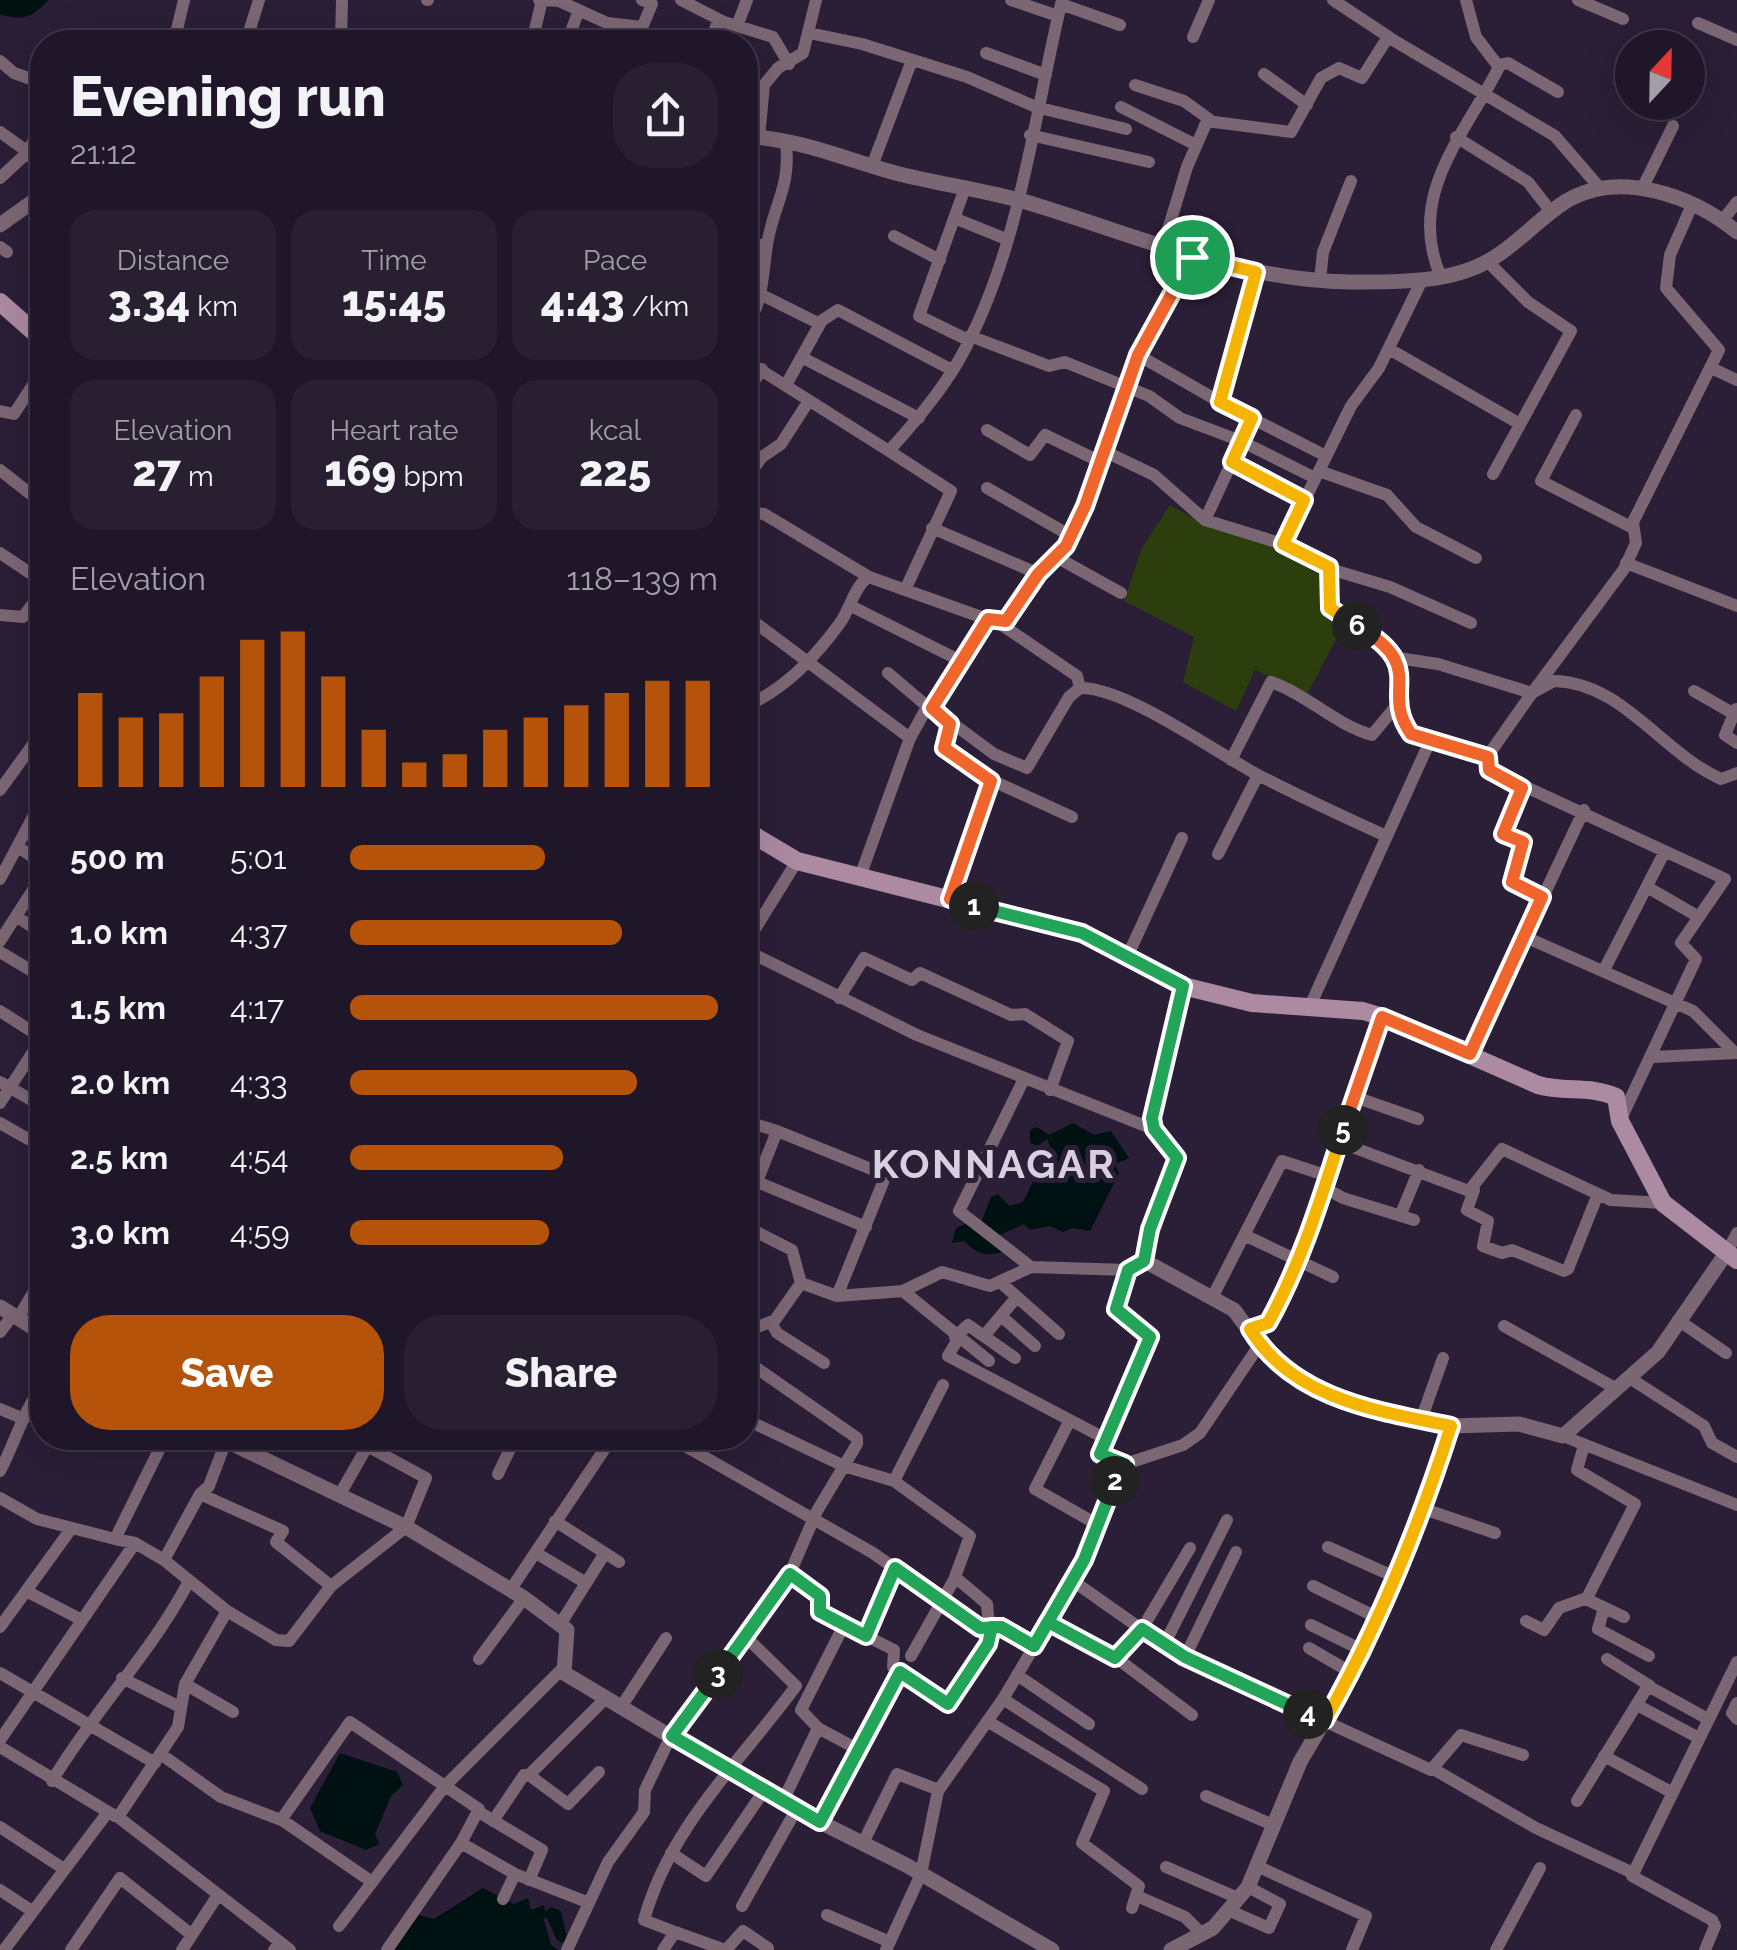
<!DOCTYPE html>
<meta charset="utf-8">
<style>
:root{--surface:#201629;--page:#281f31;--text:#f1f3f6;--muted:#a29fa8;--line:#3d3546;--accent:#b45309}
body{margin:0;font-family:Raleway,sans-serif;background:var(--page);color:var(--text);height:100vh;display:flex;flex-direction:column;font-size:38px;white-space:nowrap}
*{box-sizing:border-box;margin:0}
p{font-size:32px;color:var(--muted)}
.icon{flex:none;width:55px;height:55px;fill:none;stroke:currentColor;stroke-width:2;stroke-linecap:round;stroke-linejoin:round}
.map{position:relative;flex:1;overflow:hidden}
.details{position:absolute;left:30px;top:30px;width:728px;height:1420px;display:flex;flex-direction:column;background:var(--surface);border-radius:40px;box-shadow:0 10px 40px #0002,0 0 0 2px var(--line)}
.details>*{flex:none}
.needle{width:65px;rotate:22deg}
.buttons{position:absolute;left:1615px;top:30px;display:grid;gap:20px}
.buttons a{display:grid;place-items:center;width:90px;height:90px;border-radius:50%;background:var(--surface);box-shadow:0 10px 40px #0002,0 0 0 2px var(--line);font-size:50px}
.pin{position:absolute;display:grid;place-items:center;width:85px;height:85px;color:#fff;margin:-42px;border:5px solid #fff;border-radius:50%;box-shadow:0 2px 10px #0007}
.km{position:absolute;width:50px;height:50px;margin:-25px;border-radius:50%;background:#222;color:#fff;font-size:28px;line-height:50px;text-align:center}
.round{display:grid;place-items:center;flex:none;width:105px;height:105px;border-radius:40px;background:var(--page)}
.summary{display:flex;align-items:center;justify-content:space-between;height:170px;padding:0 40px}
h1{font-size:55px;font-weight:800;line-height:75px}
.stats{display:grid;grid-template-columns:repeat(3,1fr);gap:15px;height:170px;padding:10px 40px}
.stats div{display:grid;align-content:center;border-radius:25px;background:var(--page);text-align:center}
.stats b{font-size:42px;font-weight:800}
.stats small{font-size:28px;font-weight:400}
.stats p{font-size:28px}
.chart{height:280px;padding:20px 40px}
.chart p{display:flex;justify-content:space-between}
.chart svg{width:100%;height:180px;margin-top:10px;stroke:var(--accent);stroke-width:6}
.action{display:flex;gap:20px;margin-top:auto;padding:20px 40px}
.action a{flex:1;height:115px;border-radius:40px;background:var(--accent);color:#fff;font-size:40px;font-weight:800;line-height:115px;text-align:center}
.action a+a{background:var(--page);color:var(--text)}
ul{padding:0 40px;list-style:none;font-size:32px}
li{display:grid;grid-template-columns:160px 120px 1fr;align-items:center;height:75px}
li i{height:25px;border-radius:12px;background:var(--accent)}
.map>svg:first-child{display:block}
.green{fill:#2c3d0e}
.water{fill:#001112}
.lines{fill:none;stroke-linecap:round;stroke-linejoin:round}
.minor{stroke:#7b6674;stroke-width:12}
.tertiary{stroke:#7b6674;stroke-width:15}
.secondary{stroke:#ac8aa1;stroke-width:18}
.split-1-casing{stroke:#fff;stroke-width:20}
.split-2-casing{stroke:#fff;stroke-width:20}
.split-3-casing{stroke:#fff;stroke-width:20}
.split-4-casing{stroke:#fff;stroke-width:20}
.split-5-casing{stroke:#fff;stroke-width:20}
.split-6-casing{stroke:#fff;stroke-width:20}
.split-7-casing{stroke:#fff;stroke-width:20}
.split-1{stroke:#f0652b;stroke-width:12}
.split-2{stroke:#22a559;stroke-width:12}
.split-3{stroke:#22a559;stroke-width:12}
.split-4{stroke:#22a559;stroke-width:12}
.split-5{stroke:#f5b400;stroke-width:12}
.split-6{stroke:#f0652b;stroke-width:12}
.split-7{stroke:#f5b400;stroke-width:12}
.labels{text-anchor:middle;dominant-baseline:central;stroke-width:10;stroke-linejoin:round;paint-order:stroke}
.district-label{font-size:40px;font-weight:bold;letter-spacing:2.5px;fill:#d8cfe0;stroke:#2b1e37}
</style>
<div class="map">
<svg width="1737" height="1950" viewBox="0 0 1737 1950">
<rect width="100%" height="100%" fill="#2b1e37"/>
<!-- green -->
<path class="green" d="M 1170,505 L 1213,529 L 1271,542 L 1324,577 L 1324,611 L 1343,626 L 1307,694 L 1255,670 L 1236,711 L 1183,682 L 1194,637 L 1124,601 L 1142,548 Z"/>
<!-- water -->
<path class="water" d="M 0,0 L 49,0 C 32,17 23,22 0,14 Z
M 1073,1123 L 1094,1135 L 1111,1131 L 1129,1158 L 1115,1164 L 1119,1173 L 1090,1231 L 1072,1228 L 1063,1232 L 1050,1226 L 1030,1230 L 1024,1224 L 1000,1235 L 1004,1251 C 988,1258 975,1253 964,1241 L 952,1243 L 956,1228 L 968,1223 L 986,1229 L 982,1220 L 991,1197 L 998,1194 L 1009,1206 L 1023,1202 L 1050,1146 L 1047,1139 L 1037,1146 L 1030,1143 L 1030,1130 L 1037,1127 L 1049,1135 Z
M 340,1753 L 397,1772 L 403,1785 L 391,1796 L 375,1834 L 379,1844 L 366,1850 L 320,1831 L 310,1808 Z
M 483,1888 L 514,1904 L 528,1898 L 531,1910 L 544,1905 L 545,1912 L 551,1907 L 561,1911 L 567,1938 L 563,1943 L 557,1940 L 547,1918 L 543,1917 L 551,1945 L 558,1950 L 391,1950 L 419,1915 L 434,1919 Z"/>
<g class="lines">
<!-- minor -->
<path class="minor" d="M 427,0 L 428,0
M 539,0 L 559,1 L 607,23 L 642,27
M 681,0 L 724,22 L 773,37 L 789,64
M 1011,0 L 1058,16
M 1333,0 L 1389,37
M 1578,0 L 1623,19
M 1061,4 L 1120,25
M 1698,23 L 1737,40
M 737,26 L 747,0
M 640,31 L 669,42
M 249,32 L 259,0
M 177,33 L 212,42
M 809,33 L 862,44 L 967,77 L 1036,107 L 1126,129
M 1193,37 L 1209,0
M 174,42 L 184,0
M 341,42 L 342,0
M 532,42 L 542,0
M 567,42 L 579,10
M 636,42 L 652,4 L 642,0
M 711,42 L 718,20
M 986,53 L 1046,75
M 0,61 L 14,73 L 42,83
M 1499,65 L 1508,63 L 1558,92
M 1264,74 L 1307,105
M 1135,85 L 1184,101 L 1209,119
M 1121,107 L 1196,145
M 42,123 L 28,152 L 42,171
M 0,132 L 28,152 L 0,178
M 1030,135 L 1149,162
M 759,137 L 764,85 L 778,68 L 803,53 L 816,0
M 1456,137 L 1528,182 L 1552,213
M 872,166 L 912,60
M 965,188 L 919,316 L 968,340
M 1642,189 L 1673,126
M 1692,205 L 1670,255 L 1666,288 L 1719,350 L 1633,522 L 1636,543 L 1624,569 L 1532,693 L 1554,681 C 1622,682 1662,753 1721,779 L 1737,773
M 954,218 L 1006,239
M 1723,220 L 1737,202
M 894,236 L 940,260
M 745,245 L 767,245
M 1163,246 L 1187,167 L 1207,121 L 1291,132 L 1321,78 L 1339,68 L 1362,78 L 1388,37 L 1555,136 L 1599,187
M 0,247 L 7,252
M 1488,262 L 1528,302 L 1571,331 L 1493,474
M 1255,272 L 1220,402 L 1326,456
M 1441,277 C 1405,195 1465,135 1499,67 L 1476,37 L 1466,0
M 1320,280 L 1323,252 L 1351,181
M 762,295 L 818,323 L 838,310 L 952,370
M 745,329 C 764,300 762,277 767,245 C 773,206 791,187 786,144
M 970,336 L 1049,366 L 1065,362 L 1149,396 L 1180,418 L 1241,441 L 1315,478
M 1389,349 L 1520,424
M 1138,355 L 1220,402
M 805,359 L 919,418
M 745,360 L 889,451
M 1711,368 L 1737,380
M 786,385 L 821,322
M 745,395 L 762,369
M 0,411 L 14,414 L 42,371
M 1576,415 L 1541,481 L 1631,527
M 987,430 L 1030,455 L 1045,435 L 1101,462
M 1104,451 L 1154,475 L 1205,520 L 1283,544 L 1329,567 L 1330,608 L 1382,641 L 1398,658 L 1407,730 L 1430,741
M 1232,462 L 1304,500
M 0,470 L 42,503
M 1319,471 L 1387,495 L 1416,527 L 1476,558
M 745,480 L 762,457 L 781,444 L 808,402
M 987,488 L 1071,536
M 1205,520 L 1252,419
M 745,523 L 757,513 L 764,514 L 869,577
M 932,528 L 1039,574
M 1283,544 L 1351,406 L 1379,368 L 1422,280
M 0,553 L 42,581
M 1058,558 L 1121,593
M 1626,563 L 1737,606
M 1330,569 L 1390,587 L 1471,623
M 905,590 L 951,491 L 889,451 C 914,423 940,393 959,360 C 1020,252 1033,119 1062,0
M 851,606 L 961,661 L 988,619
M 0,615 L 23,617 L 42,592
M 745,615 L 910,738
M 999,623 L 1077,676 L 1080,688
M 1398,658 L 1438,664 L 1532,693 L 1487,757 L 1489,770 L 1725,879 L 1681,943 L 1696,959 L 1620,1121
M 888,673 L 928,707
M 1694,691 L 1734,714
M 745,706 C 783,691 816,656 840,623 C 850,609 855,585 869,577 L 998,623 L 1006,621 L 1037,576 L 1066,546 L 1085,506 L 1138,355 L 1192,257
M 932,708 L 961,661
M 1736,709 L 1725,735 L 1737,743
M 950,724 L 942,745 L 991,783 L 950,899
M 1231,760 L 1271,682 C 1308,695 1334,724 1372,735 L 1402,699
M 991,780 L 1072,817
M 1523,787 L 1503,834 L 1523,842 L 1512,882 L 1542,897
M 0,790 L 42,732
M 18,847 L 42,863
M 1218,854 L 1258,775
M 861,874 L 910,738 L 926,709 L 932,708 L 994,754 L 1027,768 L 1069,697 L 1080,688 C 1126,687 1216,753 1260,776 C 1301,797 1344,817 1386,836
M 0,879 L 42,800
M 1647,887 L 1699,917
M 17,917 L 42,933
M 1523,936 L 1693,1011 L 1735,1053
M 0,941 L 42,876
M 745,945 L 797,861
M 745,950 L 917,1035 L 1153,1129
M 0,952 L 42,977
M 1128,955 L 1182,838
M 1604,970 L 1665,851
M 839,998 L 864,958 L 912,980 L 920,973 L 1011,1015 L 1025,1014 L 1068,1041 L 1050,1090
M 1310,1006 L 1430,741 L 1487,757
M 0,1011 L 42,1038
M 1469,1054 L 1584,810
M 1653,1057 L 1737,1053
M 1024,1079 L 959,1211 L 1031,1267
M 0,1082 L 42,1106
M 1355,1097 L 1418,1119
M 0,1103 L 42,1038
M 745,1121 L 777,1131 L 745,1212
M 0,1123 L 28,1139
M 777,1131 L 886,1175 L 837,1296
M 1339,1142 L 1383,1017
M 745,1177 L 866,1227
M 1325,1188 L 1343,1198 L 1414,1220
M 1474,1190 L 1467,1210 L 1488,1221 L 1483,1246 L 1502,1253 L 1512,1250 L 1564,1271 L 1568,1269 L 1598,1194
M 1400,1216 L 1419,1170
M 745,1226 L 792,1250 L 801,1283 L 775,1320 L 745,1332
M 1244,1235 L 1333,1277
M 1727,1252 L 1737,1233
M 1000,1282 L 1059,1334
M 801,1283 L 837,1296 L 903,1291 L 989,1361
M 903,1291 L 942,1272 L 990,1286 L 1031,1267 L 1128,1270 L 1144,1261
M 1213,1296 L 1282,1161 L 1328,1176 L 1339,1142 L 1469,1191 L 1502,1149 L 1611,1200 L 1663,1203
M 1001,1316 L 1035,1346
M 18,1318 L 42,1278
M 1678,1320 L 1726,1353
M 771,1322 L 777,1333 L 824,1363
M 1504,1326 L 1615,1388
M 1250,1329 L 1268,1323 L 1326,1192
M 0,1332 L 13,1315
M 984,1336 L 1017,1297
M 955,1337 L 968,1325 L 1015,1358
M 958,1339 L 948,1356 L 1106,1439
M 1628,1377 L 1704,1426 L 1712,1443 L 1737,1457
M 0,1409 L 24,1419
M 745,1419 L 844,1466 L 894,1481 L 970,1536 L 955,1577 L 987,1604 L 990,1638 L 949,1704 L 893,1667 L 894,1650 L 821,1613 L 820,1596 L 790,1573
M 1070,1420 L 1035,1489 L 1100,1526
M 1421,1420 L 1443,1358
M 1563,1436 L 1737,1505
M 487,1438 L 510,1449 L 498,1474
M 671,1438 L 873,1553 L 978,1627 L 1000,1626 L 1034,1645
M 1125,1464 L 1100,1453 L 1150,1337 L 1116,1309 L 1128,1270
M 0,1471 C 15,1443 23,1411 42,1387
M 894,1481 L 943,1385
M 200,1494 L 283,1531 L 276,1542 L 331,1586 L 406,1527 L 426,1478 L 367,1446
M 340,1494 L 372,1438
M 0,1498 L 37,1519 L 115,1539
M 1424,1509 L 1495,1533
M 555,1521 L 619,1562
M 135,1543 L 164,1560 L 227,1611 L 185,1684 L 178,1727 L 118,1817 L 280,1942
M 1328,1547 L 1395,1577
M 536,1553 L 586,1583
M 164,1560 L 200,1494 L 209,1486 L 226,1441
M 1073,1581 L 1164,1645 L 1227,1520
M 1313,1586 L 1378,1618
M 511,1589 L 612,1438
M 26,1591 L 82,1620
M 1586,1599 L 1624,1617
M 1604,1608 L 1598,1629 L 1649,1656
M 227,1611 L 276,1640 L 289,1641 L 331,1586
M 1526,1621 L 1544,1630 L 1559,1608 L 1587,1598 L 1635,1504 L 1577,1470 L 1584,1445
M 1048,1622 L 1117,1657 L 1142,1629 L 1190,1548
M 561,1623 L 605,1553
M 844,1625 L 801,1710 L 818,1728 L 859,1750
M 1311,1625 L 1364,1651
M 0,1627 L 71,1529
M 865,1636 L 895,1568
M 1164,1645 L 1185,1657 L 1236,1552
M 1309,1648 L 1352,1673
M 911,1656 L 955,1578
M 1115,1657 L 1192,1715
M 1185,1657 L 1431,1770 L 1461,1735 L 1523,1755
M 479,1659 L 524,1598
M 1607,1659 L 1650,1686
M 0,1673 L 155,1763
M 1017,1675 L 1089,1724
M 122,1678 L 180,1707
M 185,1684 L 233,1712
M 1003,1699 L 1142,1789
M 1737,1703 L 1732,1713 L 1737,1719
M 1637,1705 L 1697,1737
M 621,1707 L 666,1638
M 987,1721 L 1104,1791 L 1082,1843 L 1139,1886 L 1132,1908
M 0,1740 L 135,1543 L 115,1539 L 165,1438
M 0,1747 L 115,1816
M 162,1755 L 221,1797 L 281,1820 L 350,1722 L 479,1809 L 461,1843
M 1604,1756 L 1671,1792
M 1435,1770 L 1536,1828 L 1633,1873
M 599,1772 L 568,1804 L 529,1775 L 606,1698
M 52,1781 C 93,1712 151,1653 188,1583
M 1206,1796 L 1273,1825
M 1577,1801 L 1648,1686 L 1706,1718
M 782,1803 L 818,1728
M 479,1812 L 542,1850 L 529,1880
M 282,1820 L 372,1882
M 493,1821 L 524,1775
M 820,1822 L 900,1672
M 0,1827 L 64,1869
M 863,1843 L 897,1774 L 939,1790
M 671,1853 L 706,1876 L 763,1792
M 1166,1867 L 1238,1898
M 1259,1867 L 1366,1916 L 1352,1950
M 0,1890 L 32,1911
M 1137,1896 L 1185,1917 L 1202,1934
M 503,1899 L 515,1874
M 742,1906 L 796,1810
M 1228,1910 L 1269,1928 L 1280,1904 L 1248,1887
M 827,1915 L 890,1942
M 339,1926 L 445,1786 L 562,1669
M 675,1932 L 644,1920 C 670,1826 740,1762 796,1686 L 747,1638
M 4,1950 L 108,1812
M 71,1950 L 120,1878 L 192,1935
M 182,1950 L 218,1895
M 274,1950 L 280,1942 L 290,1950
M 387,1950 L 461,1843 L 515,1874 L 587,1902
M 567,1950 L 608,1862 L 644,1812 L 645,1790 L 671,1736 L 790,1573 L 817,1511 L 857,1444 L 857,1438 L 745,1360
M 663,1950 L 675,1932 L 725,1950
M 726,1950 L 743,1931 L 768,1948
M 886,1950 L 921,1874 L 938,1791 L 1003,1699 L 1067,1591 L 1125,1464 L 1183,1445 L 1200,1433 L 1260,1344
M 1496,1950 L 1540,1868
M 1705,1950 L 1715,1926 L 1712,1920 L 1632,1876 L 1737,1662"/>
<!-- tertiary -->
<path class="tertiary" d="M 745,137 C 794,137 845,159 892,172 C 936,184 982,189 1026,202 C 1133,234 1235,280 1349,282 C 1394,282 1449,284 1490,260 C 1518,244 1540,217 1568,200 C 1621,170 1693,196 1737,232
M 0,225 L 42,195
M 1183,986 L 1152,1118 L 1153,1129 L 1177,1156 L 1143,1260 L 1234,1310 L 1268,1356 L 1287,1371 L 1352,1405 L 1451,1426 L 1519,1424 L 1563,1436 L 1658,1352 L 1727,1252
M 0,1307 L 42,1333
M 220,1438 L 406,1527 L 524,1598 L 567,1630 L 564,1673 L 782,1803 L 906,1865 L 1052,1950
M 1171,1950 L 1213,1928 L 1248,1887 L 1300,1762 L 1363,1655 L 1428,1499 L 1451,1426"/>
<!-- secondary -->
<path class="secondary" d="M 0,302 L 42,339
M 745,830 L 797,861 L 1082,933 L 1183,986 L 1252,1003 L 1363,1011 L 1383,1017 L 1538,1085 C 1565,1093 1590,1085 1616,1097 L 1620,1121 L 1663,1203 L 1737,1260"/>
</g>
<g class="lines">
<defs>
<path id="split-1" d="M 974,906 L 950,899 L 991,781 L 944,748 L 950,724 L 932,708 L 988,619 L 1006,621 L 1038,574 L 1066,546 L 1085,506 L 1138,355 L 1192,257"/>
<path id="split-2" d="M 974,906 L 1082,933 L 1183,986 L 1152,1118 L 1154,1129 L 1177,1158 L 1150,1229 L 1144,1261 L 1128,1270 L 1116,1309 L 1150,1337 L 1100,1454 L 1125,1464 L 1115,1481"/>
<path id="split-3" d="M 718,1674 L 672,1736 L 820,1822 L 900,1672 L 948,1704 L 988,1644 L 992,1627 L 1001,1627 L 1034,1646 L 1084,1560 L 1115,1481"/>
<path id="split-4" d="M 718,1674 L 790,1574 L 820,1596 L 820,1612 L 866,1636 L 895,1568 L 980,1628 L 1001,1627 L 1034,1646 L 1048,1622 L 1115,1658 L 1142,1629 L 1185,1657 L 1308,1714"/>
<path id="split-5" d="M 1308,1714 L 1325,1720 C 1378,1627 1418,1529 1451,1426 C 1377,1411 1293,1399 1250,1329 L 1268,1323 C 1302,1262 1322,1195 1343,1130"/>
<path id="split-6" d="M 1343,1130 L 1382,1017 L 1470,1054 L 1542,897 L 1512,882 L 1523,842 L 1503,834 L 1522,788 L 1489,770 L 1488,757 L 1411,734 C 1379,689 1430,668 1357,626"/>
<path id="split-7" d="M 1192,257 L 1256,272 L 1220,402 L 1252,418 L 1232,462 L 1304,500 L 1283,544 L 1329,567 L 1330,608 L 1357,626"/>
</defs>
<!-- split-1 casing -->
<use href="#split-1" class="split-1-casing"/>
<!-- split-2 casing -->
<use href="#split-2" class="split-2-casing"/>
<!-- split-3 casing -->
<use href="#split-3" class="split-3-casing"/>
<!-- split-4 casing -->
<use href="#split-4" class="split-4-casing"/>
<!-- split-5 casing -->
<use href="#split-5" class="split-5-casing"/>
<!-- split-6 casing -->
<use href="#split-6" class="split-6-casing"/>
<!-- split-7 casing -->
<use href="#split-7" class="split-7-casing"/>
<!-- split-1 -->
<use href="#split-1" class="split-1"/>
<!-- split-2 -->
<use href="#split-2" class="split-2"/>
<!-- split-3 -->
<use href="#split-3" class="split-3"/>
<!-- split-4 -->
<use href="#split-4" class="split-4"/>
<!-- split-5 -->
<use href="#split-5" class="split-5"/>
<!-- split-6 -->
<use href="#split-6" class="split-6"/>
<!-- split-7 -->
<use href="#split-7" class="split-7"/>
</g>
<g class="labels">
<!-- district labels -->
<g class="district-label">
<text x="994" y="1163">KONNAGAR</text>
</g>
</g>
</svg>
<div class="buttons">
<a><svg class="needle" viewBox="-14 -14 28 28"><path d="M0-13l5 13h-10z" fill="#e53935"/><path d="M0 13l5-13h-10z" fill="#a29fa8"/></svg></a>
</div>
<div class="pin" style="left:1192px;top:257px;background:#1e9e55"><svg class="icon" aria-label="arrive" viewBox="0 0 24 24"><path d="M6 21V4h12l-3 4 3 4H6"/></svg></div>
<b class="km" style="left:974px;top:906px">1</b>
<b class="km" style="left:1115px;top:1481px">2</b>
<b class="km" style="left:718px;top:1674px">3</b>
<b class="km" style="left:1308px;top:1714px">4</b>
<b class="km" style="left:1343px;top:1130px">5</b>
<b class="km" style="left:1357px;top:626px">6</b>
<section class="details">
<div class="summary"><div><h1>Evening run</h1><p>21:12</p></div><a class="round"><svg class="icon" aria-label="share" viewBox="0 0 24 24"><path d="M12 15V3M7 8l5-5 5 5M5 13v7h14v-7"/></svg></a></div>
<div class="stats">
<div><p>Distance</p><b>3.34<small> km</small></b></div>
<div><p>Time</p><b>15:45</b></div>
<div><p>Pace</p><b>4:43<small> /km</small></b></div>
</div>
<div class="stats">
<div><p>Elevation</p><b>27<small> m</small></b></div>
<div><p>Heart rate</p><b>169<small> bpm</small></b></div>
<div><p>kcal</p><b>225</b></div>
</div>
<div class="chart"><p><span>Elevation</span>118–139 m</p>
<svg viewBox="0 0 160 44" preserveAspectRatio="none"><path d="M5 44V21M15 44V27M25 44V26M35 44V17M45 44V8M55 44V6M65 44V17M75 44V30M85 44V38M95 44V36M105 44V30M115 44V27M125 44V24M135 44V21M145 44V18M155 44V18"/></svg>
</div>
<ul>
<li><b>500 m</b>5:01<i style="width:53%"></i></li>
<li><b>1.0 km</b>4:37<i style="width:74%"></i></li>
<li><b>1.5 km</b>4:17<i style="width:100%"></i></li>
<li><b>2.0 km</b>4:33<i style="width:78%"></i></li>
<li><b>2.5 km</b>4:54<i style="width:58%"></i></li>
<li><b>3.0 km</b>4:59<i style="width:54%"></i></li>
</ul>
<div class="action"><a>Save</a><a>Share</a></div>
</section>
</div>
